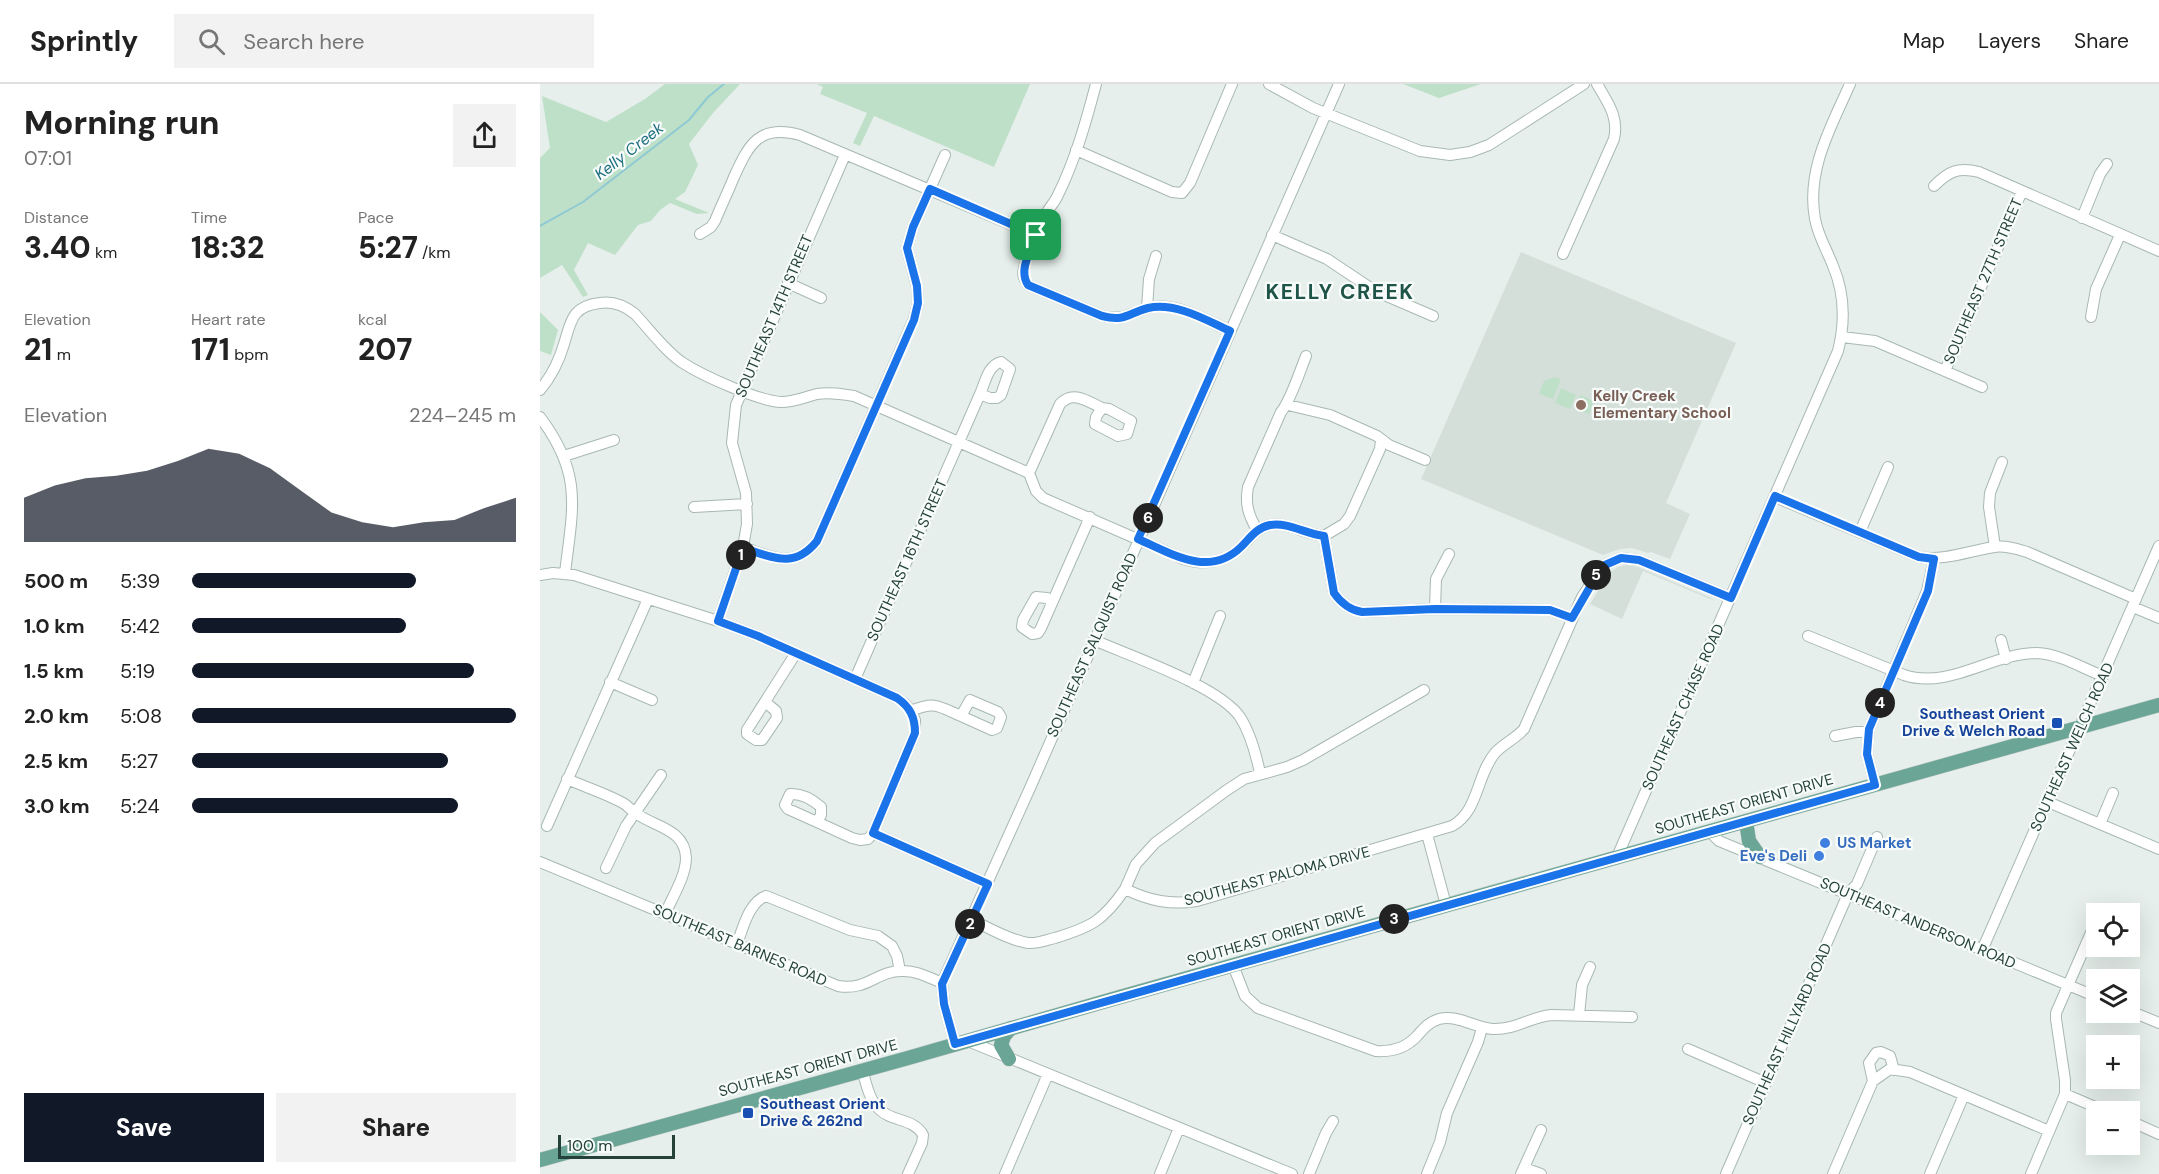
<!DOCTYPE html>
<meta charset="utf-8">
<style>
:root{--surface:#fff;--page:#f2f2f2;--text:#222;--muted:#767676;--line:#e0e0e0;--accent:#111827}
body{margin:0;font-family:"DM Sans",sans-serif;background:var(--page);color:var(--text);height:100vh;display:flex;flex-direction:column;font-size:22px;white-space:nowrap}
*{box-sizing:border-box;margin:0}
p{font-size:20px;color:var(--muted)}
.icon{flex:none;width:33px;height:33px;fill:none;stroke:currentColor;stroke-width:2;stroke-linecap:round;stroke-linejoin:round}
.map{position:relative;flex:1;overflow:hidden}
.panel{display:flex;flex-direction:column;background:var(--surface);width:540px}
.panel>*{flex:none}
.tools{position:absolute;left:1546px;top:819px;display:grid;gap:12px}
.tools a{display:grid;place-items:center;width:54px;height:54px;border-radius:0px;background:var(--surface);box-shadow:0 6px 24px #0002;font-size:30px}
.scale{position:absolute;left:18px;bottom:15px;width:117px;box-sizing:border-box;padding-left:6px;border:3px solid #24423a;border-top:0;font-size:16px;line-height:21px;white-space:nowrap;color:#24423a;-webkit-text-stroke:4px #f7fbf9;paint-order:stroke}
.pin{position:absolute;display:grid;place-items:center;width:51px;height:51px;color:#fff;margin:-26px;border-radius:12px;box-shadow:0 3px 9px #0006}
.km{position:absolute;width:30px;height:30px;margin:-15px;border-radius:50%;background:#222;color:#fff;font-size:16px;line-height:30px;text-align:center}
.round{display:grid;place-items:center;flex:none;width:63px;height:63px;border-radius:0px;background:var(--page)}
.head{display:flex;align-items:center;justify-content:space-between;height:102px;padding:0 24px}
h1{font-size:33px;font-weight:800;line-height:45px}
.metrics{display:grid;grid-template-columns:repeat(3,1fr);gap:9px;height:102px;padding:6px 24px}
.metrics div{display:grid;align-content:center}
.metrics b{font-size:30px;font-weight:800}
.metrics small{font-size:16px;font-weight:400}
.metrics p{font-size:16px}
.chart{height:168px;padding:12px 24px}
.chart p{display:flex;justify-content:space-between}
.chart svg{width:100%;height:108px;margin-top:6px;fill:var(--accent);opacity:.7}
.button{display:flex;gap:12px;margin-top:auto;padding:12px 24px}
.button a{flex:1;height:69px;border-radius:0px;background:var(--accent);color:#fff;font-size:24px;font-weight:800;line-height:69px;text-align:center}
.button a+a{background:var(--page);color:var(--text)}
ul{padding:0 24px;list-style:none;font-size:20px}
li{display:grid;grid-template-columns:96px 72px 1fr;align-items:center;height:45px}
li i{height:15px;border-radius:8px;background:var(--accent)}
header{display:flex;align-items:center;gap:36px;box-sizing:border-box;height:84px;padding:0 30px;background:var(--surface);border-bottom:2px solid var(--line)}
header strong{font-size:28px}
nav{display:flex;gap:33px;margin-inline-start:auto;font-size:21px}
.search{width:420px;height:54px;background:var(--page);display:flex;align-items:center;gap:15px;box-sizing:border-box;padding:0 21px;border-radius:0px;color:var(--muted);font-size:22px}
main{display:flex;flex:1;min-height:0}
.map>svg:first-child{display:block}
.built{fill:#d4dfda}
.green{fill:#bfe0c8}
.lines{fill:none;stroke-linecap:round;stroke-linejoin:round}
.stream{stroke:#8ec9d4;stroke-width:2}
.minor-casing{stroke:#a8b8b2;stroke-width:12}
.major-casing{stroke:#c2cac8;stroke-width:15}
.minor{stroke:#fff;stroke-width:10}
.major{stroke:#6aa596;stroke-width:14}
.route-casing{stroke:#fff;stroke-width:12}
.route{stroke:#1a73e8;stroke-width:8}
.education-dot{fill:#8d6e63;stroke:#f7fbf9;stroke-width:2}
.transit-dot{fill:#1a4fb4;stroke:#f7fbf9;stroke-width:2}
.shop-dot{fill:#3f7fe0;stroke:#f7fbf9;stroke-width:2}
.labels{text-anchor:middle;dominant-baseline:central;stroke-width:4.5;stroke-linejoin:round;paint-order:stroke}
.street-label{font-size:15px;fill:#24423a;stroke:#f7fbf9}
.education-label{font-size:15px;font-weight:bold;fill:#785e54;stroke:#f7fbf9;text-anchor:start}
.transit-label{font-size:15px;font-weight:bold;fill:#164399;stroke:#f7fbf9;text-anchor:end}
.shop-label{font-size:15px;font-weight:bold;fill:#366cbe;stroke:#f7fbf9;text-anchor:start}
.water-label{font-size:16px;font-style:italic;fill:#1c6f80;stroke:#f7fbf9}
.district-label{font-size:21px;font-weight:bold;letter-spacing:1.5px;fill:#1f5548;stroke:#f7fbf9}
</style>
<header>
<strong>Sprintly</strong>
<div class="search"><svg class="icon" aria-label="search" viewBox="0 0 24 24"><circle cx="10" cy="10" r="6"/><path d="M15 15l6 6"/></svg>Search here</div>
<nav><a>Map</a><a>Layers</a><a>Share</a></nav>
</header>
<main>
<section class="panel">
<div class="head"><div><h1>Morning run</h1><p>07:01</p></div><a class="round"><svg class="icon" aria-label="share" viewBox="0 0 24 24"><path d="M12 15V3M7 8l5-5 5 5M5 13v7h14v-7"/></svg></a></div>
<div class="metrics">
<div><p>Distance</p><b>3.40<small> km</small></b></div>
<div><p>Time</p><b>18:32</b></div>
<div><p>Pace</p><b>5:27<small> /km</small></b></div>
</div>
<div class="metrics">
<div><p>Elevation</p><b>21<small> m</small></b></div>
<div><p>Heart rate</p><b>171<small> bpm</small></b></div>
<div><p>kcal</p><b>207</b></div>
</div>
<div class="chart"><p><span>Elevation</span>224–245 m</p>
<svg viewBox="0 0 160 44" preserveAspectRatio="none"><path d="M0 44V26L10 21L20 18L30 17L40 15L50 11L60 6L70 8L80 14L90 23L100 32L110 36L120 38L130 36L140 35L150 30L160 26V44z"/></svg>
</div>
<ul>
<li><b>500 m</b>5:39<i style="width:69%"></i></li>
<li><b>1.0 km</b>5:42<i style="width:66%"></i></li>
<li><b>1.5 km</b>5:19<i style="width:87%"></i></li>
<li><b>2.0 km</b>5:08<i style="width:100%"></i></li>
<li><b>2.5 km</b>5:27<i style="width:79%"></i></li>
<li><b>3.0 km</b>5:24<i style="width:82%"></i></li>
</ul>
<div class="button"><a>Save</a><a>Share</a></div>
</section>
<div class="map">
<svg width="1619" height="1090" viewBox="0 0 1619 1090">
<rect width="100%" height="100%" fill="#e6efeb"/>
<!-- built -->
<path class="built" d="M 981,168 L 1196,259 L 1126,419 L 1150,430 L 1130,475 L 1111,468 L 1108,469 L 1092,464 L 1080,465 L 1063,471 L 881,395 Z
M 1087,481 L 1098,483 L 1171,514 L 1175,517 L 1103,487 L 1082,535 L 1050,520 L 1070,488 L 1078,483 Z"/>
<!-- green -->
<path class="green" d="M 125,0 L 200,0 L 173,29 L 149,60 L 158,81 L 145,108 L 135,115 L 169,129 L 157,130 L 130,119 L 120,126 L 111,137 L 98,141 L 75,171 L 48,159 L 34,186 L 48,211 L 43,213 L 22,181 L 0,194 L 0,74 L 10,64 L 2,12 L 66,38 L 105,15 Z
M 277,0 L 490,0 L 454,83 L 334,32 L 320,62 L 313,59 L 327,29 L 280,10 L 283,3 Z
M 863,0 L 941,0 L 899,14 Z
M 0,228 L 18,246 L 11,271 L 0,267 Z
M 1014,293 L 1021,295 L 1013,315 L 999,310 L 1004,297 Z
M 1021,304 L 1036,311 L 1030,325 L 1015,319 Z
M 1040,311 L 1054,317 L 1049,330 L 1035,324 Z"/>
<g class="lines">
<!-- stream -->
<path class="stream" d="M 0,142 L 43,118 L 149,36 L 168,13 L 184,0"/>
<defs>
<path id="minor" d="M 556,0 C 546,38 535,77 517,113 C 514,119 510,123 507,128 C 497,144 489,166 484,184 C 482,191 484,195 488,201 L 562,232 C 586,237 588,229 608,224 C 635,217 666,236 690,247
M 729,0 L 773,24 L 880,67 L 910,71 L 930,68 L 949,61 L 1044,0
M 536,66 L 632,108 L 642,109 L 650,99 L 692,0
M 1394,102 C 1409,87 1418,83 1439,88 L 1619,167
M 1542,134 L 1560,90 L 1567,80
M 160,150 L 171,143 L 175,137 C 181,122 188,108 194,93 C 209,60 219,40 260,51 L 496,151
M 732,151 L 787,175 L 835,207 L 893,232
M 1023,170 L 1074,55 C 1079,33 1068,19 1057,0
M 248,199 L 281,214
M 607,224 L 609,195 L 616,172
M 1551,233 L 1556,205 L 1580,151
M 1302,253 L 1335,257 L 1442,303
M 461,278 L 470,285 L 461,311 L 457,314 L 450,314 L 440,310 C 445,299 448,281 461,278 Z
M 1405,287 L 1482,107
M 0,306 C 11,293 19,277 24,260 C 31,237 32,222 60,219 C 73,217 85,222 95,230 C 109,245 126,268 143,279 C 163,292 219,317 241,318 C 255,318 265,313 277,310 C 290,308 302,310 314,312 L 489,389 L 496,407 L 503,414 L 643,475 C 666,482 687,478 704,460 C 712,452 717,444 730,441 C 748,438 765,450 784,452
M 748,321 L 790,331 L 837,352 L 849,361 L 885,376
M 562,324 L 569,325 L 591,337 L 587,350 L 578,352 L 555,340 L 556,333 Z
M 0,333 C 43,390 33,423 25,489
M 24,372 L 74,356
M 489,389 L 520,320 C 533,306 547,317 562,324
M 1235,413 L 1379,473 C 1405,477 1429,467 1454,463 C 1465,461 1477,465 1487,468 L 1596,515
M 154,423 L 207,420
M 717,446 C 708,430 705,420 708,403 L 741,328 C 750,318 760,287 766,272
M 1320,448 L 1348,383
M 784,452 L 794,509 C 801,519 810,526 822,528 L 895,525 L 1010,526 L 1032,534
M 784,452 L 804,440 L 810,432 L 840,365 L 841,356
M 203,463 C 232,473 254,486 277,457 L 374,235 L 378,219 L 377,203 L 367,164 L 373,143 L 405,71
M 1455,463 L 1449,423 L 1450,409 L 1462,378
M 0,491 L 13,489 L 34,491 L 178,537 L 218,552 L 357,614 L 365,620 L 371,627 L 375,636 L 375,649 L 333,749 L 328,755 L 320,756 L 312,754 L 277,738
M 512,518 L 507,514 L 496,513 L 483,536 L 482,543 L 492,550 L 498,549 L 501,544 L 550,433
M 1593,523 L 1619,534
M 895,525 L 896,495 L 909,470
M 178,537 L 203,463 L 207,440 L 206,409 L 192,359 L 196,321 L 305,71
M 1268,552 L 1364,591 C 1409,606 1452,569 1497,569 C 1520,570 1542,584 1563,592
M 554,556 C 590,572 679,602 700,633 C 711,650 716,670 720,689
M 1461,556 L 1466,575
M 315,595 L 440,310
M 70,598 L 112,616
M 653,599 L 680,532
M 430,616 L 458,628 L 461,633 L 457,644 L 452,646 L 421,632 Z
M 225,618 L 236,627 L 237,634 L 222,656 L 216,656 L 207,650 L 207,646 L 256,569
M 371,627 C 395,617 398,622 421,632
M 1295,652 L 1316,648 L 1328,648
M 27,695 C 45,703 65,709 83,719 C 88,722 92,727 97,730 C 115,743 145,745 146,774 C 146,792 132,814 125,830
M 1335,701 L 1327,670 L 1329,645 L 1387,507 L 1394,475
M 250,710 C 261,709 273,716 281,723 L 281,731 L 277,738 L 248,725 L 245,721 Z
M 1508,718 L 1619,765
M 1560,740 L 1573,709
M 7,742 L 108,515
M 1169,747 L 1179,757 L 1557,913
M 333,749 L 448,800
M 887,750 L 906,821
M 1077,773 L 1298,267 C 1305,239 1305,210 1293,182 C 1287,166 1278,152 1275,135 C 1266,86 1291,43 1310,0
M 0,778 L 298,902 C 327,907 337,887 361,887 C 376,886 390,894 402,899
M 66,784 L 86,742 L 121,691
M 585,805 L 596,780 L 615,759 L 687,706 L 704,695 L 747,683 L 763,676 L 884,606
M 432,836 C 449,844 469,856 488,859 C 497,860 506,856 515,854 C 551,843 563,837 585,805 C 610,817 630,821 657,817 L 912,742 C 939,727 936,692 955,669 C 963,660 975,655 984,645 L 1042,513 L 1058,489 L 1065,481 L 1081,474 L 1099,476 L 1191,514
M 197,860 C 203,844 209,818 226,812 L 310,846 L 338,852 L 352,862 L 357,872 L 360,887
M 1443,864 L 1619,462
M 693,881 L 705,912 L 718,924 L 836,967 C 852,968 866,964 877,952 C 884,944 889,938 899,935 C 917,930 935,944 953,945 C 974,946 991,933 1011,931 L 1092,933
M 1590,927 L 1619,939
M 1039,931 L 1042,901 L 1050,883
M 428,957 L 752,1090
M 415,960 L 404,920 L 402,899 L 490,704 L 799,0
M 1148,965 L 1226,999
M 322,986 C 326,998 329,1016 339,1025 C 351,1038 374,1034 383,1051 L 382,1059 L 368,1090
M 1333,997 L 1329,979 L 1336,969 L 1341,968 L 1350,972 L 1354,986
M 1525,1010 L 1567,1028
M 1590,1037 L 1619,1050
M 984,1084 L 1001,1090
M 465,1090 L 508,990
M 620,1090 L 639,1044
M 769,1090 L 786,1049 L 793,1037
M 887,1090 L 900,1058 L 907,1029 L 938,958 L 942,944
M 981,1090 L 1001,1046
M 1186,1090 L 1308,810 L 1317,800 L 1337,753
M 1293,1090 L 1333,997 L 1350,985 L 1370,988 L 1509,1047
M 1390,1090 L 1424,1011
M 1491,1090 L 1525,1010 L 1525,996 L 1516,935 L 1516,929 L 1557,835"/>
<path id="major" d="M 1206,737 L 1209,757 L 1220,773
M 469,975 L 461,961 L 464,952 L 471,944
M 0,1076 L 368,974 L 580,913 L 1619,621"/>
</defs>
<!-- minor casing -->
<use href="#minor" class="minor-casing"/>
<!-- major casing -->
<use href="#major" class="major-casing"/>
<!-- minor -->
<use href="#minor" class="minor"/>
<!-- major -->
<use href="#major" class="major"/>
</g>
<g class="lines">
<defs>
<path id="route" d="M 390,105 L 496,151 C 491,167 478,186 488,201 L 562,232 C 586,238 588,229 608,224 C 636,218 666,236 690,247 L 598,455 C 632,470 669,494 701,463 C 711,453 716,444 730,441 C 748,438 766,450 784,452 L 794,509 C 801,519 810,526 822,528 L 895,525 L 1010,526 L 1032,534 L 1058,489 L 1065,481 L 1081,474 L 1099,476 L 1191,514 L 1235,412 L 1379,473 L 1394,475 L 1388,507 L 1329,645 L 1327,670 L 1335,701 L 415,960 L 404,920 L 402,900 L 448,800 L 333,749 L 375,649 C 375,633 370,623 357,614 L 218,552 L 178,537 L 203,464 C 232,473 254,486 277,457 L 374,236 L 378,219 L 377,202 L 367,164 L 373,143 Z"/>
</defs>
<!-- route casing -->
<use href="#route" class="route-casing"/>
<!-- route -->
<use href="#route" class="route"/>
</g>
<!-- markers -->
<circle class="education-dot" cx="1041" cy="321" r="6"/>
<g class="transit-dot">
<rect x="1511" y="633" width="12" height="12" rx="3"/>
<rect x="202" y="1023" width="12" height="12" rx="3"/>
</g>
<g class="shop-dot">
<circle cx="1285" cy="759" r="6"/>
<circle cx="1279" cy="772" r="6"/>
</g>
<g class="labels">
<!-- street labels -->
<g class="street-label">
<text transform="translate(1443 197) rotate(-67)">SOUTHEAST 27TH STREET</text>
<text transform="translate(234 232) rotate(-67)">SOUTHEAST 14TH STREET</text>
<text transform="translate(367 476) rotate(-66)">SOUTHEAST 16TH STREET</text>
<text transform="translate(552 561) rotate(-66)">SOUTHEAST SALQUIST ROAD</text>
<text transform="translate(1143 623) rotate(-66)">SOUTHEAST CHASE ROAD</text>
<text transform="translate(1532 663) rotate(-66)">SOUTHEAST WELCH ROAD</text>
<text transform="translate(1204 720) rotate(-16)">SOUTHEAST ORIENT DRIVE</text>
<text transform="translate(737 792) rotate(-15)">SOUTHEAST PALOMA DRIVE</text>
<text transform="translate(1378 839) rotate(23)">SOUTHEAST ANDERSON ROAD</text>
<text transform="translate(736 852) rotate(-16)">SOUTHEAST ORIENT DRIVE</text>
<text transform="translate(200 861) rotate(23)">SOUTHEAST BARNES ROAD</text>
<text transform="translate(1247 950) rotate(-66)">SOUTHEAST HILLYARD ROAD</text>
<text transform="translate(268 984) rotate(-15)">SOUTHEAST ORIENT DRIVE</text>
</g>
<!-- education labels -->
<g class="education-label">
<text x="1053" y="312">Kelly Creek<tspan x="1053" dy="17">Elementary School</tspan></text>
</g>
<!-- transit labels -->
<g class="transit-label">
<text x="1505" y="630">Southeast Orient<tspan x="1505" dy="17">Drive &amp; Welch Road</tspan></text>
<text x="220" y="1020" text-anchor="start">Southeast Orient<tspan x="220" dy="17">Drive &amp; 262nd</tspan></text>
</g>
<!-- shop labels -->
<g class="shop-label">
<text x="1297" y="759">US Market</text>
<text x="1267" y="772" text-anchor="end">Eve's Deli</text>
</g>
<!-- water labels -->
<g class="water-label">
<text transform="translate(89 67) rotate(-38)">Kelly Creek</text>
</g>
<!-- district labels -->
<g class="district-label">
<text x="800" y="208">KELLY CREEK</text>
</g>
</g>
</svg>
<div class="tools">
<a><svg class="icon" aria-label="locate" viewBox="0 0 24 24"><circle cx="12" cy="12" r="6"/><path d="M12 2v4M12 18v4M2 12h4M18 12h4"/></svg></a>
<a><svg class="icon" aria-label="layers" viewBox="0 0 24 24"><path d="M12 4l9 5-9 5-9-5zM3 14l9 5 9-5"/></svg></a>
<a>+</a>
<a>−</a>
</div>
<div class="scale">100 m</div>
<div class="pin" style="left:496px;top:151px;background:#1e9e55"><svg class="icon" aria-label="arrive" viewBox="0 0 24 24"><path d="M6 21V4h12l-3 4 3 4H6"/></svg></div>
<b class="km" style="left:201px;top:471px">1</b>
<b class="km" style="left:430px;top:840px">2</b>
<b class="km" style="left:854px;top:835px">3</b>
<b class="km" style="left:1340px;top:619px">4</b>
<b class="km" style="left:1056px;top:491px">5</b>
<b class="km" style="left:608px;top:434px">6</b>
</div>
</main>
